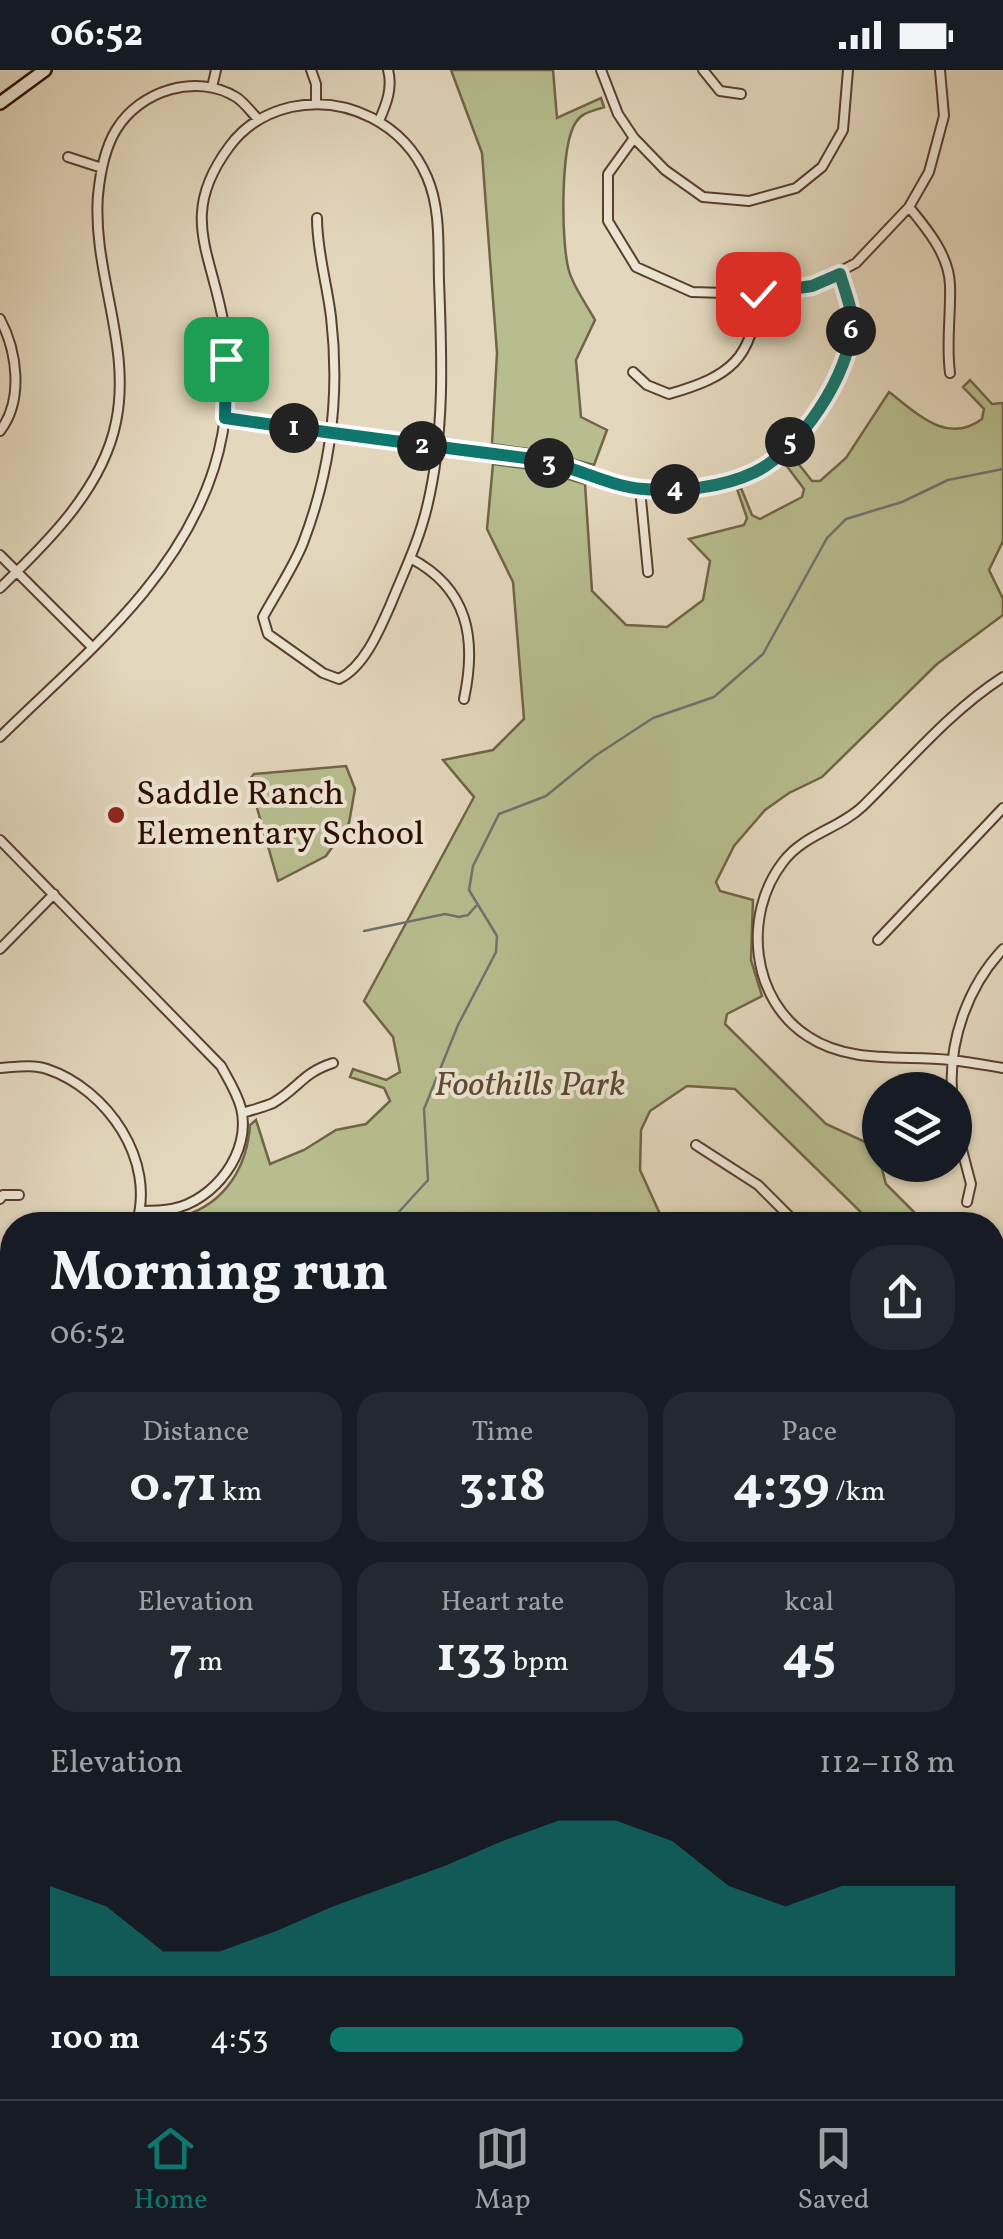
<!DOCTYPE html>
<meta charset="utf-8">
<style>
:root{--surface:#171b24;--page:#242831;--text:#f1f3f6;--muted:#9ea1a6;--line:#363941;--accent:#0f766e}
body{margin:0;font-family:Vollkorn,serif;background:var(--page);color:var(--text);height:100vh;display:flex;flex-direction:column;font-size:38px;white-space:nowrap}
*{box-sizing:border-box;margin:0}
p{font-size:32px;color:var(--muted)}
.icon{flex:none;width:55px;height:55px;fill:none;stroke:currentColor;stroke-width:2;stroke-linecap:round;stroke-linejoin:round}
.map{position:relative;flex:1;overflow:hidden}
.details{position:absolute;left:0px;top:1142px;width:1005px;height:888px;display:flex;flex-direction:column;background:var(--surface);border-radius:40px 40px 0 0;box-shadow:0 2px 8px #0004}
.details>*{flex:none}
.tools{position:absolute;left:862px;top:1002px;display:grid;gap:20px}
.tools a{display:grid;place-items:center;width:110px;height:110px;border-radius:50%;background:var(--surface);box-shadow:0 2px 8px #0004;font-size:50px}
.pin{position:absolute;display:grid;place-items:center;width:85px;height:85px;color:#fff;margin:-42px;border-radius:20px;box-shadow:0 5px 15px #0006}
.km{position:absolute;width:50px;height:50px;margin:-25px;border-radius:50%;background:#222;color:#fff;font-size:28px;line-height:50px;text-align:center}
.round{display:grid;place-items:center;flex:none;width:105px;height:105px;border-radius:40px;background:var(--page)}
.headline{display:flex;align-items:center;justify-content:space-between;height:170px;padding:0 50px}
h1{font-size:55px;font-weight:700;line-height:75px}
.figures{display:grid;grid-template-columns:repeat(3,1fr);gap:15px;height:170px;padding:10px 50px}
.figures div{display:grid;align-content:center;border-radius:25px;background:var(--page);text-align:center}
.figures b{font-size:50px;font-weight:700}
.figures small{font-size:28px;font-weight:400}
.figures p{font-size:28px}
.chart{height:280px;padding:20px 50px}
.chart p{display:flex;justify-content:space-between}
.chart svg{width:100%;height:180px;margin-top:10px;fill:var(--accent);opacity:.7}
ul{padding:0 50px;list-style:none;font-size:32px}
li{display:grid;grid-template-columns:160px 120px 1fr;align-items:center;height:75px}
li i{height:25px;border-radius:12px;background:var(--accent)}
.status{display:flex;justify-content:space-between;align-items:center;height:70px;padding:0 50px;background:var(--surface);direction:ltr}
.status svg{height:28px;fill:currentColor}
.tabs{display:flex;justify-content:space-around;align-items:center;height:140px;border-top:2px solid var(--line);background:var(--surface);font-size:28px;color:var(--muted)}
.tabs a{display:grid;justify-items:center;gap:5px}
.tabs .selected{color:var(--accent)}
.map>svg:first-child{display:block}
.green{fill:#b7bd8e;stroke:#716447;stroke-width:2.5}
.lines{fill:none;stroke-linecap:round;stroke-linejoin:round}
.stream{stroke:#6f7271;stroke-width:2.5}
.street-casing{stroke:#593f2f;stroke-width:12}
.secondary-casing{stroke:#2b0c00;stroke-width:16}
.street{stroke:#ede5d4;stroke-width:8}
.secondary{stroke:#ede5d4;stroke-width:11}
.route-casing{stroke:#fff;stroke-width:20}
.route{stroke:#0f766e;stroke-width:12}
.poi-dot{fill:#8f2418;stroke:#ede5d4;stroke-width:4}
.labels{text-anchor:middle;dominant-baseline:central;stroke-width:8;stroke-linejoin:round;paint-order:stroke}
.poi-label{font-size:35px;fill:#2b0c00;stroke:#ede5d4;text-anchor:start}
.park-label{font-size:35px;font-style:italic;fill:#5c4a32;stroke:#ede5d4}
</style>
<div class="status"><b>06:52</b><svg viewBox="0 0 49 12"><path d="M0 12V9h3v3zM5 12V6h3v6zM10 12V3h3v9zM15 12V0h3v12zM26 1h20v11H26zM47 4h2v5h-2z"/></svg></div>
<div class="map">
<svg width="1003" height="2029" viewBox="0 0 1003 2029">
<rect width="100%" height="100%" fill="#e3d7bd"/>
<filter id="stains"><feTurbulence type="fractalNoise" baseFrequency=".002" numOctaves="4"/><feColorMatrix values="0 0 0 0 .2 0 0 0 0 .09 0 0 0 0 .02 0 0 0 .5 -.17"/></filter>
<radialGradient id="worn" r=".72"><stop offset=".6" stop-color="#630" stop-opacity="0"/><stop offset="1" stop-color="#630" stop-opacity=".3"/></radialGradient>
<!-- green -->
<path class="green" d="M 451,0 L 553,0 L 557,48 L 601,28 L 604,37 C 594,41 582,42 576,52 C 560,75 561,174 569,201 C 574,218 587,235 595,250 L 576,290 L 581,347 L 607,360 L 594,395 L 536,380 L 492,374 L 497,283 L 482,83 Z
M 970,310 L 992,334 L 1003,333 L 1003,471 L 989,500 L 1003,529 L 1003,545 L 937,594 L 822,707 L 789,723 L 765,740 L 734,776 L 716,812 L 720,821 L 753,830 L 751,890 L 762,926 L 727,944 L 725,954 L 826,1054 L 876,1077 L 886,1114 L 927,1155 L 874,1155 L 735,1019 L 687,1016 L 650,1041 L 641,1060 L 640,1100 L 665,1155 L 146,1155 C 157,1147 171,1150 184,1146 C 226,1132 247,1097 250,1055 L 256,1050 L 270,1094 L 304,1080 L 336,1060 L 366,1054 L 390,1031 L 384,1018 L 350,1007 L 353,999 L 386,1010 L 400,1002 L 393,967 L 364,931 L 474,727 L 443,690 L 493,680 L 524,649 L 513,512 L 487,459 L 493,394 L 539,400 L 585,414 L 592,521 L 626,555 L 667,557 L 703,530 L 710,491 L 689,469 L 744,455 L 747,448 L 737,419 L 741,418 L 752,445 L 760,449 L 802,427 L 804,419 L 786,395 L 794,388 L 812,411 L 820,411 L 846,388 L 889,322 C 918,344 947,375 982,349 L 984,339 L 963,317 Z
M 346,696 L 355,719 L 349,753 L 326,786 L 278,811 L 249,710 L 254,704 Z
M 0,1308 L 12,1310 L 12,1421 L 0,1430 Z
M 555,2018 L 686,2018 L 700,2029 L 564,2029 L 550,2022 Z"/>
<g class="lines">
<!-- stream -->
<path class="stream" d="M 364,861 L 445,844 L 459,847 L 468,845 L 476,836
M 387,1155 L 428,1110 L 424,1039 L 458,955 L 496,882 L 497,866 L 469,820 L 473,796 L 499,744 L 546,726 L 595,686 L 653,648 L 714,627 L 763,584 L 827,468 L 846,449 L 902,432 L 948,410 L 1003,399
M 0,1378 L 12,1373"/>
<defs>
<path id="street" d="M 311,0 L 316,14 L 316,33
M 601,0 L 618,44 L 634,68 L 665,100 L 703,127 L 749,131 L 796,118 L 822,97 L 843,60 L 848,0
M 703,0 L 720,21 L 741,24
M 212,17 L 216,0
M 379,51 C 386,35 393,18 388,0
M 634,68 L 608,104 L 608,151 L 636,197 L 692,222 L 758,224 L 812,216 L 856,193 L 909,137 L 929,102 L 944,46 L 940,0
M 68,87 L 102,98
M 909,137 C 927,159 949,185 950,215 C 951,245 946,273 950,303
M 0,249 C 17,281 24,330 0,361
M 633,302 L 647,315 L 669,324 C 731,306 752,290 758,224
M 225,349 C 328,363 431,376 533,389 C 571,394 606,416 643,419 C 679,422 722,418 754,402 C 799,381 849,304 852,255 C 853,240 844,219 840,204
M 640,419 L 648,502
M 0,485 L 92,577
M 410,488 C 468,518 477,568 464,629
M 0,518 C 47,473 103,418 116,352 C 132,275 92,202 98,125 C 100,105 105,78 116,60 C 140,20 197,3 236,27 C 244,32 251,42 258,49
M 1003,607 C 950,641 908,692 863,736 C 839,759 804,764 783,792 C 742,845 751,931 809,967 C 850,994 903,985 950,990 C 968,992 985,995 1003,998
M 0,667 C 81,587 178,512 214,398 C 228,354 231,301 224,256 C 212,182 178,146 229,77 C 244,56 266,43 291,37 C 347,25 404,54 427,107 C 441,139 438,177 439,211 C 442,287 445,363 427,437 C 419,471 403,504 390,536 C 379,561 364,597 339,609 L 323,603 L 268,564 L 263,547 C 276,523 293,498 303,473 C 331,400 340,324 331,247 C 327,213 317,182 317,148
M 0,770 L 221,996 C 228,1009 237,1023 241,1038 C 252,1082 214,1131 172,1139 C 162,1141 150,1141 140,1141
M 878,870 L 1003,738
M 0,879 L 54,824
M 0,998 C 15,997 33,994 47,999 C 107,1019 157,1091 136,1155
M 952,1020 C 949,970 968,916 1003,879
M 242,1043 C 252,1040 264,1037 273,1033 C 299,1018 302,1003 333,993
M 955,1053 L 971,1114 L 967,1132
M 696,1075 L 758,1115 L 798,1155
M 0,1129 L 3,1125 L 19,1125
M 0,1255 L 12,1258
M 992,1255 L 1003,1244
M 992,1348 L 1003,1359
M 992,1398 L 1003,1388
M 992,1541 L 1003,1537
M 10,1542 L 12,1514
M 0,1649 L 12,1654
M 992,1686 L 1003,1683
M 992,1696 L 993,1703
M 0,1785 L 12,1767
M 0,1945 L 12,1944
M 992,1981 L 1003,1986"/>
<path id="secondary" d="M 0,33 L 45,0
M 992,1837 L 1003,1827
M 400,2018 L 444,2029
M 64,2029 L 135,2018
M 807,2029 L 815,2018"/>
</defs>
<!-- street casing -->
<use href="#street" class="street-casing"/>
<!-- secondary casing -->
<use href="#secondary" class="secondary-casing"/>
<!-- street -->
<use href="#street" class="street"/>
<!-- secondary -->
<use href="#secondary" class="secondary"/>
</g>
<g class="lines">
<defs>
<path id="route" d="M 226,289 L 225,348 C 328,363 431,376 533,389 C 571,394 606,416 643,419 C 679,422 722,418 755,402 C 799,381 850,304 852,255 C 853,239 844,219 840,204 L 812,216 L 758,224"/>
</defs>
<!-- route casing -->
<use href="#route" class="route-casing"/>
<!-- route -->
<use href="#route" class="route"/>
</g>
<!-- markers -->
<circle class="poi-dot" cx="116" cy="745" r="10"/>
<g class="labels">
<!-- poi labels -->
<g class="poi-label">
<text x="136" y="725">Saddle Ranch<tspan x="136" dy="40">Elementary School</tspan></text>
</g>
<!-- park labels -->
<g class="park-label">
<text x="530" y="1016">Foothills Park</text>
</g>
</g>
<rect width="100%" height="100%" filter="url(#stains)"/>
<rect width="100%" height="100%" fill="url(#worn)"/>
</svg>
<div class="tools">
<a><svg class="icon" aria-label="layers" viewBox="0 0 24 24"><path d="M12 4l9 5-9 5-9-5zM3 14l9 5 9-5"/></svg></a>
</div>
<div class="pin" style="left:226px;top:289px;background:#1e9e55"><svg class="icon" aria-label="arrive" viewBox="0 0 24 24"><path d="M6 21V4h12l-3 4 3 4H6"/></svg></div>
<div class="pin" style="left:758px;top:224px;background:#d93025"><svg class="icon" aria-label="check" viewBox="0 0 24 24"><path d="M5 12l5 5 9-10"/></svg></div>
<b class="km" style="left:294px;top:358px">1</b>
<b class="km" style="left:422px;top:376px">2</b>
<b class="km" style="left:549px;top:393px">3</b>
<b class="km" style="left:675px;top:419px">4</b>
<b class="km" style="left:790px;top:372px">5</b>
<b class="km" style="left:851px;top:261px">6</b>
<section class="details">
<div class="headline"><div><h1>Morning run</h1><p>06:52</p></div><a class="round"><svg class="icon" aria-label="share" viewBox="0 0 24 24"><path d="M12 15V3M7 8l5-5 5 5M5 13v7h14v-7"/></svg></a></div>
<div class="figures">
<div><p>Distance</p><b>0.71<small> km</small></b></div>
<div><p>Time</p><b>3:18</b></div>
<div><p>Pace</p><b>4:39<small> /km</small></b></div>
</div>
<div class="figures">
<div><p>Elevation</p><b>7<small> m</small></b></div>
<div><p>Heart rate</p><b>133<small> bpm</small></b></div>
<div><p>kcal</p><b>45</b></div>
</div>
<div class="chart"><p><span>Elevation</span>112–118 m</p>
<svg viewBox="0 0 160 44" preserveAspectRatio="none"><path d="M0 44V22L10 27L20 38L30 38L40 33L50 27L60 22L70 17L80 11L90 6L100 6L110 11L120 22L130 27L140 22L150 22L160 22V44z"/></svg>
</div>
<ul>
<li><b>100 m</b>4:53<i style="width:66%"></i></li>
</ul>
</section>
</div>
<nav class="tabs">
<a class="selected"><svg class="icon" aria-label="home" viewBox="0 0 24 24"><path d="M3 11l9-7 9 7M6 9v11h12V9"/></svg>Home</a>
<a><svg class="icon" aria-label="map" viewBox="0 0 24 24"><path d="M3 6l6-2 6 2 6-2v14l-6 2-6-2-6 2zM9 4v14M15 6v14"/></svg>Map</a>
<a><svg class="icon" aria-label="saved" viewBox="0 0 24 24"><path d="M7 4h10v16l-5-4-5 4z"/></svg>Saved</a>
</nav>
